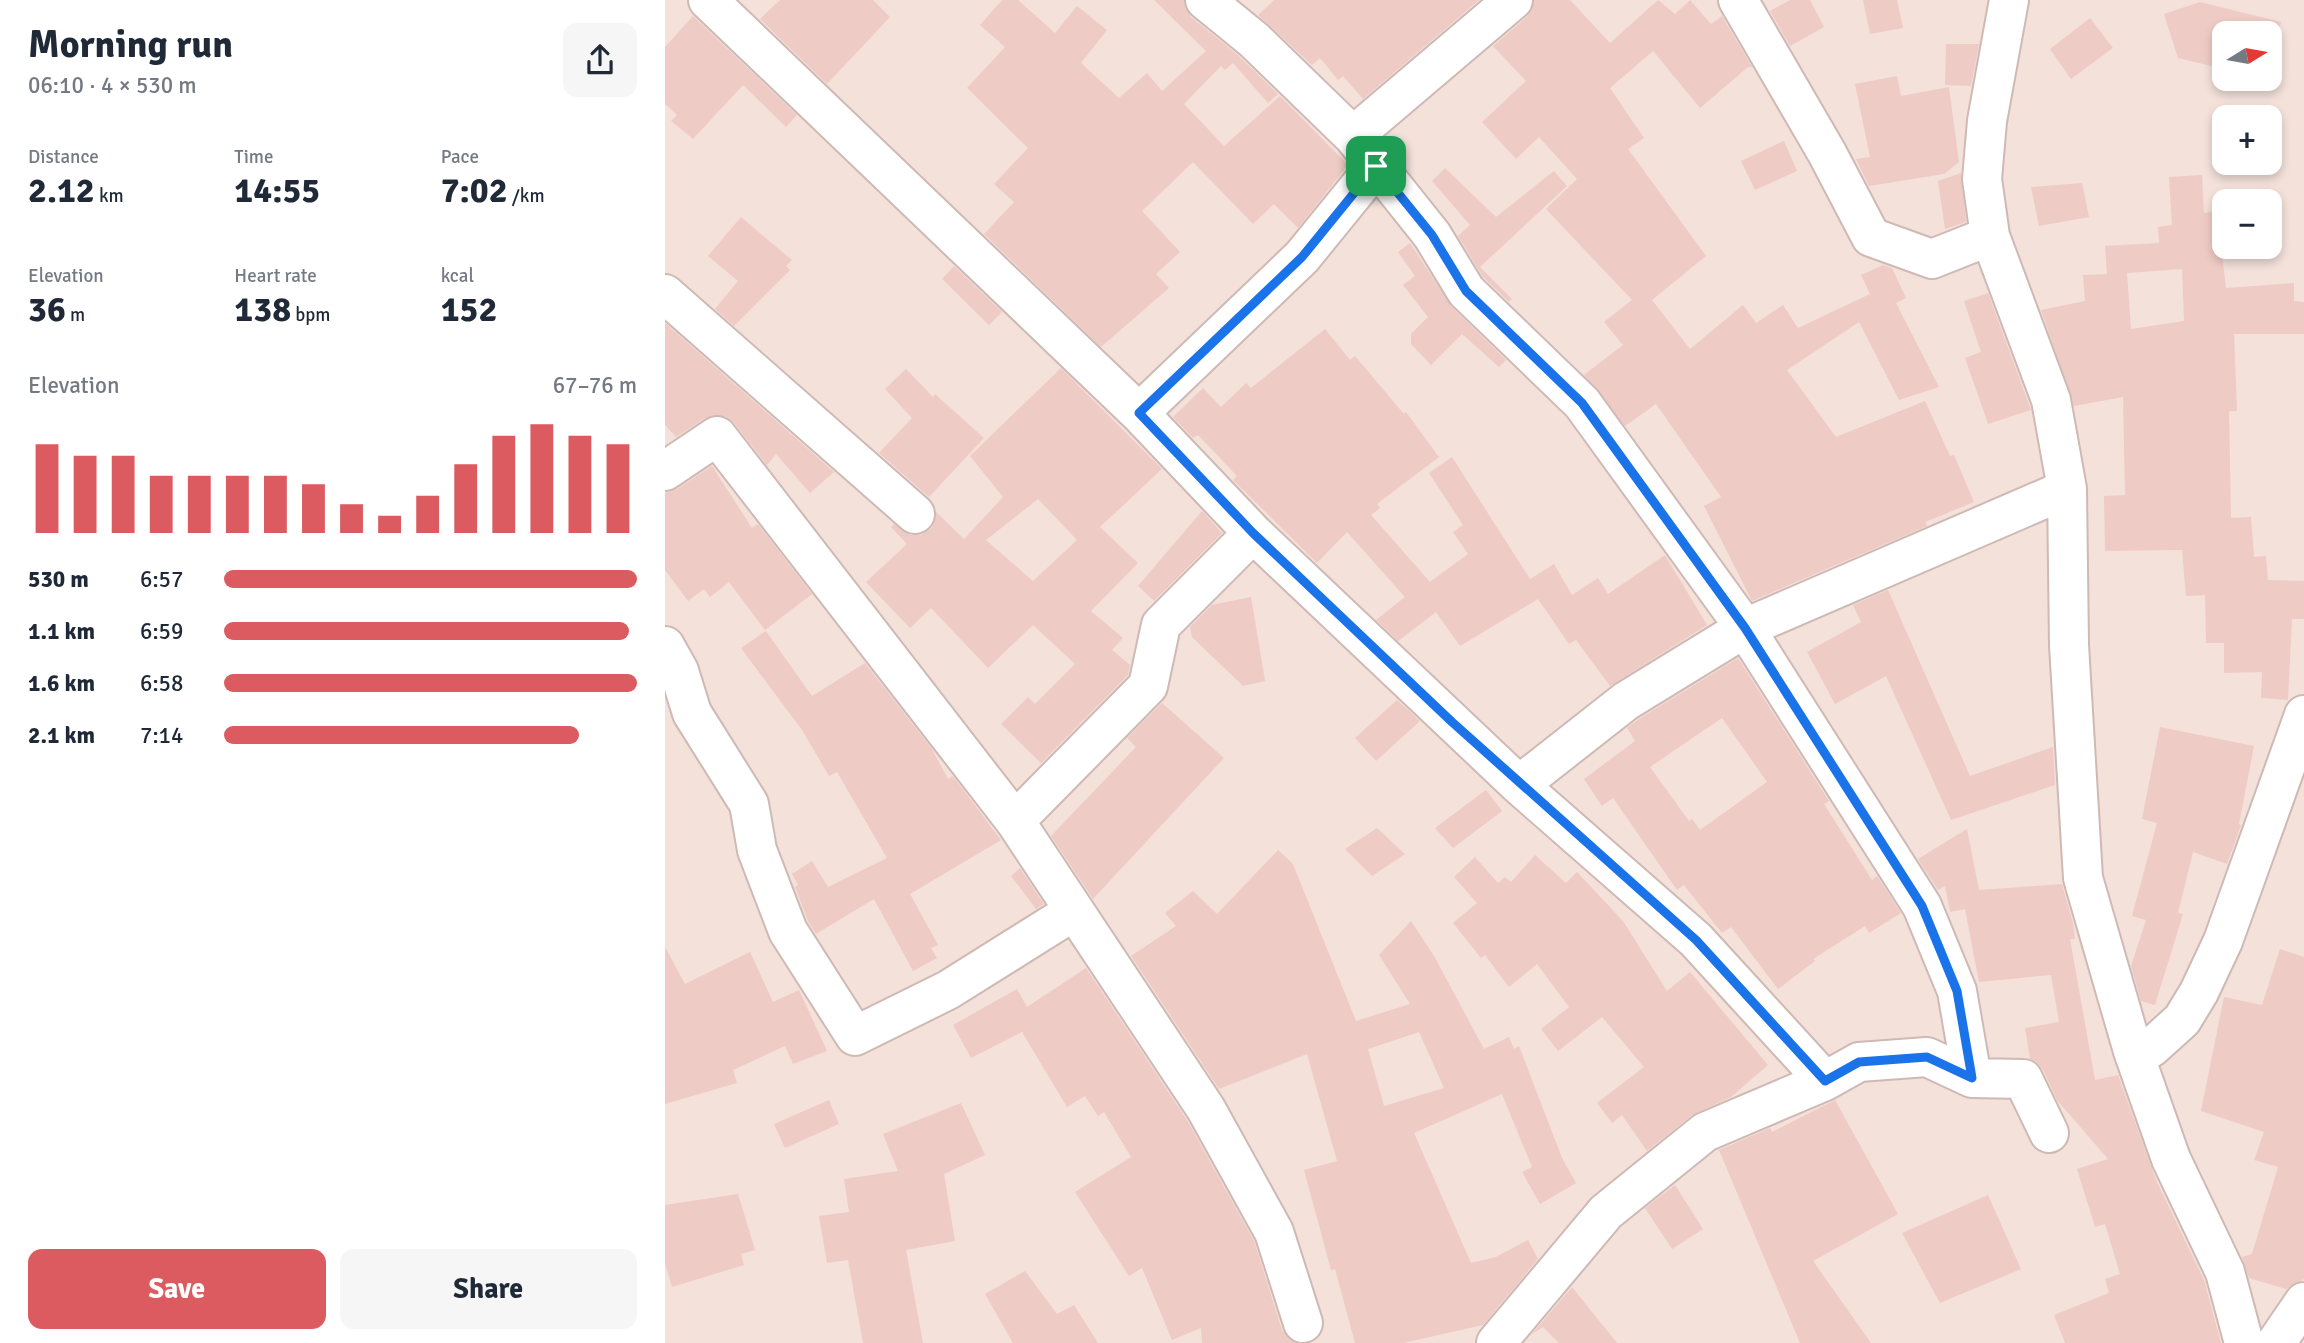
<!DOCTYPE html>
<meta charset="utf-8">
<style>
:root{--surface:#fff;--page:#f6f6f7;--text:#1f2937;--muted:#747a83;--accent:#db5b60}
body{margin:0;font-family:Signika,sans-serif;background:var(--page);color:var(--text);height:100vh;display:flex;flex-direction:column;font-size:26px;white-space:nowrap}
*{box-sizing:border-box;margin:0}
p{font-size:23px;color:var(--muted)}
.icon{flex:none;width:38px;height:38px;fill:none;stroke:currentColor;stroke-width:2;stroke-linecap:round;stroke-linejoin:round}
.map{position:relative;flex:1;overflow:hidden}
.side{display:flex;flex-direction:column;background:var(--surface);width:665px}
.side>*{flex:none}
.needle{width:46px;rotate:79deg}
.tools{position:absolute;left:1547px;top:21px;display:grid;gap:14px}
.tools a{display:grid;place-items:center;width:70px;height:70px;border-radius:14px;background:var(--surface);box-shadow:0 4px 10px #0003;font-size:35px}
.pin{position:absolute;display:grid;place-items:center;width:60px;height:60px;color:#fff;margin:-30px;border-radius:14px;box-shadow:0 4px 10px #0006}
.round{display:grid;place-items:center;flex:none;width:74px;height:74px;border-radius:14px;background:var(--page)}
.head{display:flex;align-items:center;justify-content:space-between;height:119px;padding:0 28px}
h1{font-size:38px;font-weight:700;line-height:52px}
.figures{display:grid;grid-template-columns:repeat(3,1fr);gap:10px;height:119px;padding:7px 28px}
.figures div{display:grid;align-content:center}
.figures b{font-size:35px;font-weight:700}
.figures small{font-size:19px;font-weight:400}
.figures p{font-size:19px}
.chart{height:196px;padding:14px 28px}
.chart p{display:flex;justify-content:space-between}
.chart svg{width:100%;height:126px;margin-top:7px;stroke:var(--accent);stroke-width:6}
.primary-button{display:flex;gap:14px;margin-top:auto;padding:14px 28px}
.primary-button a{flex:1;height:80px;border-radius:14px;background:var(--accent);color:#fff;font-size:28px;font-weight:700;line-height:80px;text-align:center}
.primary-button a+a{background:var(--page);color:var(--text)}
ul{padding:0 28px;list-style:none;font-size:23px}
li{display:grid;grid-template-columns:112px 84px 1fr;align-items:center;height:52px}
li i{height:18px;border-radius:9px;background:var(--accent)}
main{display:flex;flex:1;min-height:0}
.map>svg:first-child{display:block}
.residential{fill:#f3e1da;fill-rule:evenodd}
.building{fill:#efcbc5;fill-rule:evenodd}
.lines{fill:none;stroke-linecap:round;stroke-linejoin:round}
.minor-casing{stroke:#cfb9b4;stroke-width:42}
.minor{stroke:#fff;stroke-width:38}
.route-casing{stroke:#fff;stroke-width:14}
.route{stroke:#1a73e8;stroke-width:9}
</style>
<main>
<section class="side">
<div class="head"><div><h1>Morning run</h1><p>06:10 · 4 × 530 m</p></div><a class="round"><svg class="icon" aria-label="share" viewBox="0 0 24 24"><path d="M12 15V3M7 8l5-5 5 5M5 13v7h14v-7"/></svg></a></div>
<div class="figures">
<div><p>Distance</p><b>2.12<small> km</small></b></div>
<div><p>Time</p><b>14:55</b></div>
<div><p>Pace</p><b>7:02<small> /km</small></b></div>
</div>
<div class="figures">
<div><p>Elevation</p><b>36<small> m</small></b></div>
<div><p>Heart rate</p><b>138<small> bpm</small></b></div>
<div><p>kcal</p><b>152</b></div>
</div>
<div class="chart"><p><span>Elevation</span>67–76 m</p>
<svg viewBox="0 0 160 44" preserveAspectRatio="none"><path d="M5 44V13M15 44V17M25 44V17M35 44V24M45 44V24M55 44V24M65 44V24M75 44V27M85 44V34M95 44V38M105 44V31M115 44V20M125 44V10M135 44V6M145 44V10M155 44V13"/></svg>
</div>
<ul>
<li><b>530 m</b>6:57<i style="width:100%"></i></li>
<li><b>1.1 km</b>6:59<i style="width:98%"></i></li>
<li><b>1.6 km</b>6:58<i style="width:100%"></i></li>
<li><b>2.1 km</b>7:14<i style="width:86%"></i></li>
</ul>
<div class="primary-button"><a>Save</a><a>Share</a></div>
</section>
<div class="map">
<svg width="1639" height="1343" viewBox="0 0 1639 1343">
<rect width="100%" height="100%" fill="#fbf1ec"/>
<!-- residential -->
<path class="residential" d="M 0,0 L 1639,0 L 1639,1343 L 0,1343 ZM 1559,33 L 1605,33 L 1605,79 L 1559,79 ZM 1559,117 L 1605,117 L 1605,163 L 1559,163 ZM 1559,201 L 1605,201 L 1605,247 L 1559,247 Z"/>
<!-- building -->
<path class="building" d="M 115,0 L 208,0 L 225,17 L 162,84 L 95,19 Z
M 337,0 L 353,0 L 390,33 L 412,6 L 442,30 L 416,63 L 454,98 L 482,73 L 497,91 L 541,51 L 489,0 L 519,0 L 526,17 L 574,56 L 613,94 L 603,103 L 568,63 L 560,70 L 556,66 L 519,104 L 559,146 L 615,96 L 683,165 L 633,228 L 609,204 L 588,224 L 528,162 L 477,211 L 515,252 L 491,274 L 504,288 L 436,347 L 319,234 L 349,202 L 329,184 L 363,148 L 302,88 L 340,47 L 315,25 Z
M 609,0 L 814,0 L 698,99 L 678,76 L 673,80 L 655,58 L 647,65 L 593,15 Z
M 869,0 L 905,0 L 945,43 L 993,0 L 1010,14 L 1025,0 L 1046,24 L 1057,16 L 1087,67 L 1083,67 L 1035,108 L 988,51 L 945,88 L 979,138 L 963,149 L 1041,256 L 987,300 L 1025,349 L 1078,305 L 1091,323 L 1118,305 L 1133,328 L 1205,294 L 1196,275 L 1218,265 L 1227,268 L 1241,298 L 1231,303 L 1274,387 L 1234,400 L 1194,322 L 1122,370 L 1171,437 L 1260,401 L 1285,456 L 1289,455 L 1309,502 L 1260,522 L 1262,526 L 1087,601 L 1039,506 L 1056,497 L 991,404 L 960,426 L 919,375 L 958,345 L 939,322 L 967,300 L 881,209 L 912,179 L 874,137 L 851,159 L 817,122 L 861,81 L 828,46 L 862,17 Z
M 1125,0 L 1145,0 L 1159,27 L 1125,46 L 1105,11 Z
M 1198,0 L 1232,0 L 1238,28 L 1205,34 Z
M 1535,2 L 1616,22 L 1605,69 L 1605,33 L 1559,33 L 1559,69 L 1513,58 L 1499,14 Z
M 28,16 L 132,115 L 121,127 L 78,85 L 28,139 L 6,121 L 12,115 L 0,104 L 0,47 Z
M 1425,18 L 1448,48 L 1406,79 L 1385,49 Z
M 1281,44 L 1314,44 L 1306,86 L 1280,85 Z
M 1232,76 L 1236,96 L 1284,87 L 1294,162 L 1279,174 L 1204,186 L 1191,159 L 1205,157 L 1190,84 Z
M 1119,141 L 1132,171 L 1090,190 L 1076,161 Z
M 780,168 L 831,217 L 889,171 L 902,186 L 815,267 L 847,299 L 844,302 L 818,277 L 793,236 L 805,225 L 767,181 Z
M 1296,173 L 1301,222 L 1280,229 L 1273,181 Z
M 1537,175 L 1539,213 L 1552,211 L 1561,288 L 1629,283 L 1629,301 L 1639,302 L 1639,334 L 1569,334 L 1572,411 L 1564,411 L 1566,518 L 1586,517 L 1589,557 L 1601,556 L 1603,580 L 1639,581 L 1639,619 L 1627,619 L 1623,700 L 1596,698 L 1597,672 L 1559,673 L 1559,643 L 1541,643 L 1540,595 L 1521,596 L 1517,550 L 1440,551 L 1439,496 L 1460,495 L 1458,397 L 1409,406 L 1376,310 L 1420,301 L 1418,275 L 1442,274 L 1440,246 L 1494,243 L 1493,227 L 1507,225 L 1504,177 ZM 1517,269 L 1519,321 L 1466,329 L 1462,273 Z
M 1417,183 L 1424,217 L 1374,226 L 1366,187 Z
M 76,217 L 127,260 L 121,266 L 125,270 L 69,326 L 50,309 L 73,281 L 43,256 Z
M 745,243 L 786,306 L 841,360 L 834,367 L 797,334 L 766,365 L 746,344 L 746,334 L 763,317 L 738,285 L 750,276 L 733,252 Z
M 289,266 L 337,312 L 324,325 L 277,279 Z
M 1323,293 L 1366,410 L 1323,424 L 1300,358 L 1316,352 L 1299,301 Z
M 0,323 L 169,472 L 145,493 L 111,454 L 102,465 L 69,423 L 60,416 L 40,418 L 11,437 L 0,425 Z
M 660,329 L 685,360 L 690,356 L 739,414 L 741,412 L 774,457 L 712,504 L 715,508 L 706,515 L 765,582 L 803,554 L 788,532 L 798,525 L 764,473 L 787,457 L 865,579 L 889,564 L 907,595 L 933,578 L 943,594 L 1000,555 L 1042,625 L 945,686 L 911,640 L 904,644 L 873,599 L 795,646 L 771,612 L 733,641 L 711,620 L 740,597 L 682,532 L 652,563 L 568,480 L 572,476 L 533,435 L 528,438 L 508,417 L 538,388 L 556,407 L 581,383 L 586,388 Z
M 396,368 L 497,469 L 435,527 L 473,563 L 426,611 L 458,638 L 447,650 L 465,665 L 463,675 L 376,763 L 336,724 L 363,697 L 370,704 L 410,664 L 368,625 L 323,668 L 266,608 L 245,628 L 201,582 L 242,544 L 226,527 L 229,524 L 245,535 L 256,535 L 267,528 L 271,512 L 299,539 L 338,497 L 305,456 ZM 373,499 L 412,540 L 368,581 L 321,540 Z
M 241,369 L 268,397 L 270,394 L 319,438 L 264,497 L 214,453 L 247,418 L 220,389 Z
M 47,466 L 87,528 L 93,524 L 147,594 L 100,630 L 64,582 L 45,597 L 39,589 L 23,601 L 0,570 L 0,493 L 12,489 Z
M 537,511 L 557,533 L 489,601 L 473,586 Z
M 1223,590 L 1305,776 L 1388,747 L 1390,785 L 1286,820 L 1221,676 L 1170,704 L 1142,652 L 1196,622 L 1188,605 Z
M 586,597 L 600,681 L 578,686 L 527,637 L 525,627 L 547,605 Z
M 101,631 L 147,696 L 200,663 L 267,749 L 283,779 L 288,776 L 336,840 L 245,894 L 273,945 L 266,948 L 272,958 L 248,971 L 209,899 L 151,934 L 143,921 L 130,887 L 133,885 L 127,874 L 147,861 L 163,887 L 222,858 L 172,772 L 164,776 L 137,730 L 76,648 Z
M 1073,658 L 1164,801 L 1159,804 L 1207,880 L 1212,876 L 1236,913 L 1204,933 L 1200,926 L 1148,959 L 1150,961 L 1113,989 L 1066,927 L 1057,933 L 1019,885 L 1012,890 L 948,798 L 937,806 L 919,779 L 970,741 L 962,728 L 974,719 ZM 1057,718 L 1102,782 L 1035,830 L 1027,819 L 1024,821 L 985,767 Z
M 732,700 L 755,721 L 711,761 L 690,738 Z
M 497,703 L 559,758 L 428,899 L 386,836 L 471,747 L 462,738 Z
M 1495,727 L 1589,746 L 1574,824 L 1576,825 L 1562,864 L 1528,852 L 1513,913 L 1518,914 L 1490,1005 L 1476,1001 L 1466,966 L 1481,920 L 1467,916 L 1492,823 L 1477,819 Z
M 821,790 L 837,811 L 788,848 L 770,828 Z
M 712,828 L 740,854 L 707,876 L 680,849 Z
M 1302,829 L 1314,890 L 1397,884 L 1408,923 L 1410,939 L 1405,939 L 1430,1080 L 1453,1075 L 1491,1180 L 1539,1280 L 1556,1343 L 1400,1343 L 1389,1315 L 1444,1293 L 1440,1279 L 1455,1274 L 1440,1224 L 1430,1227 L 1412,1169 L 1443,1159 L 1392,1100 L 1378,1070 L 1365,1059 L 1360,1028 L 1394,1022 L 1386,975 L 1314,982 L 1300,909 L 1285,912 L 1280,886 L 1273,890 L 1253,859 Z
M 613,850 L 628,864 L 691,1021 L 745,1004 L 714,955 L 746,921 L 769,956 L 819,1049 L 844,1037 L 849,1049 L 854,1046 L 897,1158 L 911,1183 L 875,1204 L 857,1172 L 867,1167 L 837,1094 L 749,1133 L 806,1263 L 831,1257 L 863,1240 L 873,1259 L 818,1325 L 738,1343 L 690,1343 L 670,1269 L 666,1270 L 639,1170 L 672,1161 L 642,1054 L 554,1089 L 466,956 L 511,926 L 500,913 L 528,891 L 552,914 ZM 754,1032 L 779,1088 L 719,1106 L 703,1049 Z
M 870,855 L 901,883 L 912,872 L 958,921 L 1002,991 L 1025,972 L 1103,1065 L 1066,1097 L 1027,1115 L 982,1151 L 957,1115 L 947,1123 L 932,1103 L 979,1067 L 937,1017 L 893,1051 L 876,1029 L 904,1007 L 872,964 L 844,987 L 820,955 L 816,958 L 788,923 L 812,903 L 789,877 L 810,857 L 833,883 L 840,877 L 846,882 Z
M 355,868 L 379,904 L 371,909 L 346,876 Z
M 0,947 L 20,984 L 85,952 L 108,1002 L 134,990 L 162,1051 L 128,1064 L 120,1046 L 68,1070 L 72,1083 L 0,1104 Z
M 1615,949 L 1639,957 L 1639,1279 L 1621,1289 L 1584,1278 L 1577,1257 L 1587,1254 L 1613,1167 L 1589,1160 L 1599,1132 L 1536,1111 L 1559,997 L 1597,1005 Z
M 421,968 L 522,1120 L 589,1241 L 617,1330 L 630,1343 L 537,1343 L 536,1328 L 507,1340 L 477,1268 L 464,1276 L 410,1192 L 466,1157 L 439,1112 L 433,1116 L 420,1096 L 402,1107 L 357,1032 L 306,1058 L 288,1025 L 352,989 L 362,1007 Z
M 164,1100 L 174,1124 L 120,1148 L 109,1124 Z
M 1170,1100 L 1233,1214 L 1148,1261 L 1206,1343 L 1135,1343 L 1054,1150 L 1105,1128 L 1107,1132 Z
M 296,1103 L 320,1155 L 279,1174 L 290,1241 L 241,1250 L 258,1343 L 198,1343 L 183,1260 L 162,1263 L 154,1216 L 184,1212 L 179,1179 L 233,1171 L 218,1134 Z
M 1010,1185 L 1038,1229 L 1007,1249 L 980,1208 Z
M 73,1194 L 90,1250 L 76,1254 L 79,1265 L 7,1287 L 0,1263 L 0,1205 Z
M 1323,1195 L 1356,1269 L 1275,1303 L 1237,1233 Z
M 360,1271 L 392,1314 L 409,1305 L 433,1343 L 348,1343 L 320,1294 Z
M 907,1287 L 952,1343 L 894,1343 L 878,1327 L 867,1334 Z"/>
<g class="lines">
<defs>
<path id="minor" d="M 43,0 L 474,413 L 588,533 L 854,785 L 1031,940 L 1160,1081
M 540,0 L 589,40 L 688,136 L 767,235 L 801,291 L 917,403 L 1080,628 L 1257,906 L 1292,991 L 1307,1078
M 1073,0 L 1162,153 L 1206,237 L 1267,259 L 1325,236
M 1344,0 L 1322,121 L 1317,179 L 1325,236 L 1386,400 L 1402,489 L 1404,645 L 1418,878 L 1468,1051 L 1506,1159 L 1560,1272 L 1579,1343
M 688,136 L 848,0
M 0,294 L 250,514
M 474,413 L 637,257 L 711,166
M 0,471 L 52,436 L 350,821 L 541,1109 L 609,1232 L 638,1323
M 0,646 L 14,671 L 27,713 L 84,804 L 92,850 L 123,931 L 190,1036 L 283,990 L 409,911
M 854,785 L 961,701 L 1080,628 L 1402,489
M 350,821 L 483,686 L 496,625 L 588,533
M 1468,1051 L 1486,1048 L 1517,1020 L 1534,992 L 1558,941 L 1639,715
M 831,1343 L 941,1212 L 1040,1132 L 1160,1081 L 1194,1062 L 1262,1057 L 1307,1078 L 1358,1079 L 1384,1133
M 1611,1343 L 1639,1302"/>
</defs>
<!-- minor casing -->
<use href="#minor" class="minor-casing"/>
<!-- minor -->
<use href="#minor" class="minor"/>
</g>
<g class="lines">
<defs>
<path id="route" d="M 711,166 L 767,235 L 801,291 L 917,403 L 1080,628 L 1257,906 L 1292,991 L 1307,1078 L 1262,1057 L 1194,1062 L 1160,1081 L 1031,940 L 787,722 L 588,533 L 474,413 L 637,257 Z"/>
</defs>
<!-- route casing -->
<use href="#route" class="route-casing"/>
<!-- route -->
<use href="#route" class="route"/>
</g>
</svg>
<div class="tools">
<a><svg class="needle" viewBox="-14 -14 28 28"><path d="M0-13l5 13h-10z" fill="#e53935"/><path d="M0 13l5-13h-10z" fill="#747a83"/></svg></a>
<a>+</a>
<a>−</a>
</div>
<div class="pin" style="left:711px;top:166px;background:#1e9e55"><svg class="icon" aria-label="arrive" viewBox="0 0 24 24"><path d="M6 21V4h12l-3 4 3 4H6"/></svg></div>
</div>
</main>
